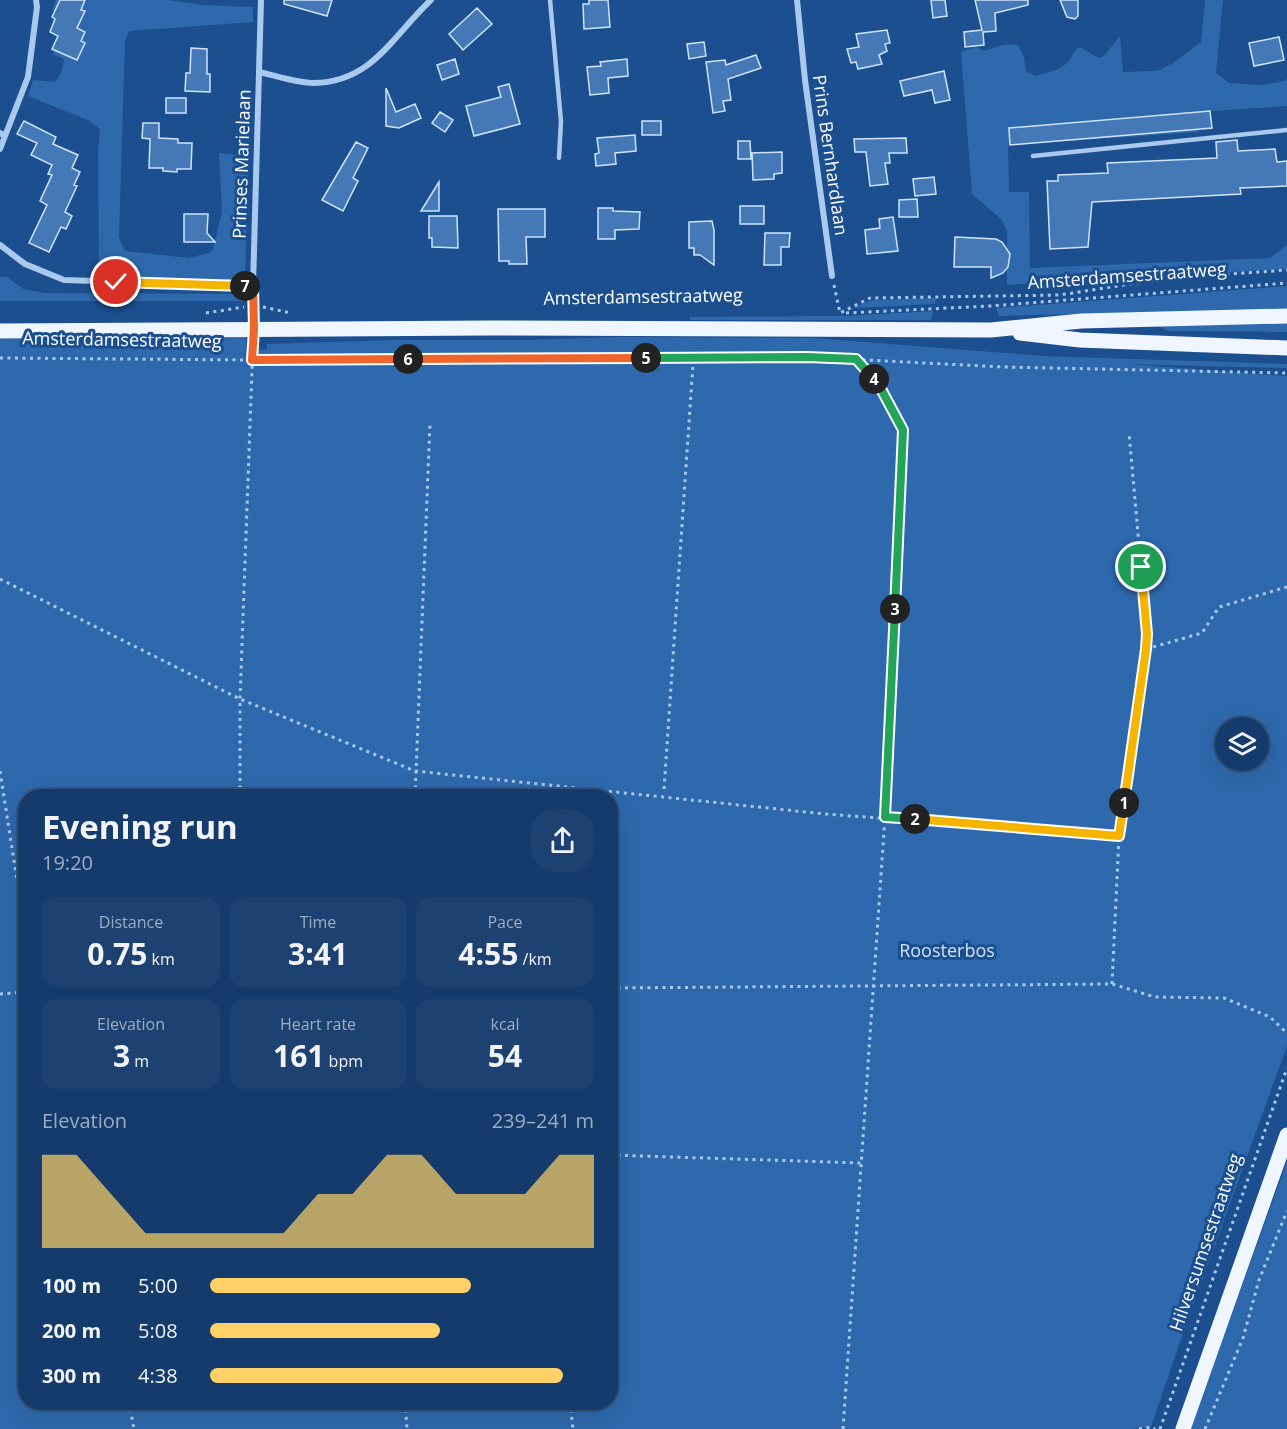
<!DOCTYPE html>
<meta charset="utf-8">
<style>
:root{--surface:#143b6b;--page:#1d4271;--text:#f1f3f6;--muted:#9dadc1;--line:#33557e;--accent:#ffd166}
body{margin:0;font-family:"Open Sans",sans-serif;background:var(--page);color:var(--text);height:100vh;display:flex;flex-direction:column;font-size:22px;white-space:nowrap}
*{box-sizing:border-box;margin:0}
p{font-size:20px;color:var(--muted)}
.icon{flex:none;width:33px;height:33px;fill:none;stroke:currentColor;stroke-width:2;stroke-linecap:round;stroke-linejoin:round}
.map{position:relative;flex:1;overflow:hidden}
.details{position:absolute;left:18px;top:789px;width:600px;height:621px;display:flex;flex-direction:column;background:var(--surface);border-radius:24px;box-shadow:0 6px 24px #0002,0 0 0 2px var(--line)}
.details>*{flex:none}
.tools{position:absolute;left:1215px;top:717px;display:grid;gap:12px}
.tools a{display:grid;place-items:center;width:54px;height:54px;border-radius:50%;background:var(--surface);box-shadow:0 6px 24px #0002,0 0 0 2px var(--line);font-size:30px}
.pin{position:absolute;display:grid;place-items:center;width:51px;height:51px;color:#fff;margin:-26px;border:3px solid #fff;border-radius:50%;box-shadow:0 2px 6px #0007}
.km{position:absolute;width:30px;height:30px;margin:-15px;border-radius:50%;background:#222;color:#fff;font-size:16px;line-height:30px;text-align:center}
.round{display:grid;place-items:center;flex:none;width:63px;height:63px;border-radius:24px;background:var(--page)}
.summary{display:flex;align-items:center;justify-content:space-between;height:102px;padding:0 24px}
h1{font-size:33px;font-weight:700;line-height:45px}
.metrics{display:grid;grid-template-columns:repeat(3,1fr);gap:9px;height:102px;padding:6px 24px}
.metrics div{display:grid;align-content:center;border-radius:15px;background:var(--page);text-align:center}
.metrics b{font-size:30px;font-weight:700}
.metrics small{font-size:16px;font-weight:400}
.metrics p{font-size:16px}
.chart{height:168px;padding:12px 24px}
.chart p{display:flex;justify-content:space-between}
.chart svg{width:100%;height:108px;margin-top:6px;fill:var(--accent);opacity:.7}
ul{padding:0 24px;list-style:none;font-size:20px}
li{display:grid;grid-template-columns:96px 72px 1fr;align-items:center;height:45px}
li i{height:15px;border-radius:8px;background:var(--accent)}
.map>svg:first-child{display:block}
.green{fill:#2e69ad;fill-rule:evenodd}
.building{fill:#4478b7;stroke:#cfe3fa;stroke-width:1.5}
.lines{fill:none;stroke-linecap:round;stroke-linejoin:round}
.path{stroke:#a9c9ee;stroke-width:3;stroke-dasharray:3 4.5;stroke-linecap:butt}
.lane{stroke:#a9c9ee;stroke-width:4.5}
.street{stroke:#a9c9ee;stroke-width:6}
.primary{stroke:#f0f6ff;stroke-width:15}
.split-1-casing{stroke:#fff;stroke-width:12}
.split-2-casing{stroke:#fff;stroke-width:12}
.split-3-casing{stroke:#fff;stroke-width:12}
.split-4-casing{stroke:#fff;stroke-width:12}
.split-5-casing{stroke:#fff;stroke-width:12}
.split-6-casing{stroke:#fff;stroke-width:12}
.split-7-casing{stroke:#fff;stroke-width:12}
.split-8-casing{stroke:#fff;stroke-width:12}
.split-1{stroke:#f5b400;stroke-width:8}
.split-2{stroke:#f5b400;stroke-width:8}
.split-3{stroke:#22a559;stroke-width:8}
.split-4{stroke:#22a559;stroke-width:8}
.split-5{stroke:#22a559;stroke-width:8}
.split-6{stroke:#f0652b;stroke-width:8}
.split-7{stroke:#f0652b;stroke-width:8}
.split-8{stroke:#f5b400;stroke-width:8}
.labels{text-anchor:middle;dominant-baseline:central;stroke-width:6;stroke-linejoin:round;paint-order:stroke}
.street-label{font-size:18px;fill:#fff;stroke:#1b4f8f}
.park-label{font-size:18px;fill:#cfe3fa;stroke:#1b4f8f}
</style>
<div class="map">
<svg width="1287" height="1429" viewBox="0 0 1287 1429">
<rect width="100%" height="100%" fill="#1b4f8f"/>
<!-- green -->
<path class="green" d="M 56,0 L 169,0 L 201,5 L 253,7 L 253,22 L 129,31 L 125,41 L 119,237 L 125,251 L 189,258 L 212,252 L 222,212 L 219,153 L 249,156 L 245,279 L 168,285 L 99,278 L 98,151 L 100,129 L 88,120 L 28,96 L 33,80 L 54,82 C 61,76 63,68 64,59 L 53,54 L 60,35 L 61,13 L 52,10 Z
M 1205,0 L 1223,0 L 1216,73 L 1229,83 L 1262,85 L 1285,81 L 1287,78 L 1287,106 L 1197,112 L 1199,132 L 1008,145 L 1009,192 L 1029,192 L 1030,268 L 1270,258 L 1287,245 L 1287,269 L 1007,285 L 1007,231 L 1002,220 L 972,194 L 961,52 L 976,47 L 984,51 C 995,48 1008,41 1019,46 L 1024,58 L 1026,71 L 1036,76 C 1046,73 1060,70 1068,62 C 1073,57 1072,51 1080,47 L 1099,58 L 1104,56 L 1120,36 L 1123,72 L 1156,71 L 1172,64 L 1201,42 Z
M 0,277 L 7,277 L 23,289 L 44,293 L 244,294 L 244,301 L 0,301 Z
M 1287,286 L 1287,309 L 999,316 L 996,308 Z
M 936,298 L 935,304 L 853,308 L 873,300 Z
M 933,311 L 931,320 L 690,320 L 690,317 L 845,316 Z
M 1287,321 L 1287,332 L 1168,331 L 1159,326 Z
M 246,336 L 246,350 L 267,350 L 267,344 L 393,340 L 524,340 L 621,337 L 813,338 L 1042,356 L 1287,364 L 1287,368 L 1127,364 L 1287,376 L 1287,1046 L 1180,1342 L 1151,1427 L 1130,1429 L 0,1429 L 0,339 ZM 1226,728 L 1258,728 L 1258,760 L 1226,760 ZM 26,796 L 610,796 L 610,1402 L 26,1402 Z
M 1287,1162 L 1287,1429 L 1190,1429 Z"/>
<!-- building -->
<path class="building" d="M 60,0 L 85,0 L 81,10 L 85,11 L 77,28 L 85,32 L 81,41 L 85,43 L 77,60 L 52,49 L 58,36 L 50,32 L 55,19 L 52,17 Z
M 284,0 L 332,0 L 327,16 L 284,4 Z
M 589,0 L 608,0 L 610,27 L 584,29 L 583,4 L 589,4 Z
M 931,0 L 945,0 L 947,16 L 933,18 Z
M 975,0 L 1028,0 L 1028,5 L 995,13 L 996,31 L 983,32 L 984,45 L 965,47 L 964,32 L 982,30 Z
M 1060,0 L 1078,0 L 1078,16 L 1075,19 L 1067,17 Z
M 477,8 L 492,24 L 463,50 L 449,34 Z
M 887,30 L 890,43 L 885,44 L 887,51 L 879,55 L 882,64 L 858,69 L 856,62 L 851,63 L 847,49 L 859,47 L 856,34 Z
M 1279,37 L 1284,60 L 1254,66 L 1249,43 Z
M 704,42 L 706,56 L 689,59 L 687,44 Z
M 191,48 L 207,49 L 207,74 L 210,74 L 210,92 L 185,91 L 186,73 L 190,73 Z
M 756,55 L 761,68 L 728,79 L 731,100 L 723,101 L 725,111 L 713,113 L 706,62 L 725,60 L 726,65 Z
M 455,59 L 459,74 L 442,80 L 437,65 Z
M 627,59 L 628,76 L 608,78 L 609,93 L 590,95 L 587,67 L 601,66 L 600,62 Z
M 944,71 L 950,100 L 935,103 L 932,90 L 904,96 L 900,81 Z
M 509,84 L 520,124 L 474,136 L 466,106 L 501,97 L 498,87 Z
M 386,88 L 396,112 L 415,104 L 421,118 L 399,128 L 386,126 Z
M 166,98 L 186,98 L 186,113 L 166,113 Z
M 1210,111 L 1212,128 L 1010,145 L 1009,128 Z
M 440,112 L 453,120 L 445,132 L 432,123 Z
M 24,121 L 56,137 L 53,144 L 78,155 L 72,168 L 80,172 L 74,185 L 77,186 L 65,212 L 72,216 L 66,229 L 61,227 L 49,252 L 29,243 L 47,205 L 40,201 L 52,175 L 48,174 L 52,165 L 31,155 L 37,143 L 17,134 Z
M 642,121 L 661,121 L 661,135 L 642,135 Z
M 143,123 L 159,123 L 159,138 L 178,139 L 178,143 L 192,143 L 191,169 L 177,169 L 177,172 L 163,171 L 163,168 L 149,168 L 150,139 L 142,138 Z
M 635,135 L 636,151 L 615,153 L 616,164 L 596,166 L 595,154 L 599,153 L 597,138 Z
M 906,138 L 907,153 L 889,153 L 890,163 L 885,163 L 888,184 L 870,186 L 866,152 L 855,152 L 854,139 Z
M 1237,140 L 1238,151 L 1275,149 L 1277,162 L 1287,161 L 1287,186 L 1240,188 L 1241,194 L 1092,202 L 1088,247 L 1050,249 L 1047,181 L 1058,181 L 1058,175 L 1108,173 L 1107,163 L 1217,158 L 1216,142 Z
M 738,141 L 750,141 L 751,159 L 738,159 Z
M 356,142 L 368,148 L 353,178 L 358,181 L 343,211 L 322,200 Z
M 782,152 L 782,173 L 774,174 L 774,179 L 753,180 L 752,153 Z
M 934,177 L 936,194 L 915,196 L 913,179 Z
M 439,182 L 439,211 L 421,211 Z
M 917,199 L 918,217 L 899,217 L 899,200 Z
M 740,206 L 764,206 L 764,224 L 740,224 Z
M 598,208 L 613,208 L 613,211 L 640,212 L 639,229 L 615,230 L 615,239 L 598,239 Z
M 498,209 L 545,209 L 545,237 L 526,237 L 527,264 L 509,264 L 509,261 L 499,261 Z
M 184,214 L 208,214 L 207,233 L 215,242 L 184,242 Z
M 429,216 L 457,216 L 458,248 L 432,247 L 432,238 L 429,238 Z
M 893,217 L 898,251 L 867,254 L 865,230 L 880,228 L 879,219 Z
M 712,221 L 714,230 L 714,265 L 700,255 L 694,255 L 694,248 L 689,248 L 689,222 Z
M 765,233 L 790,233 L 789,247 L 781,247 L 781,265 L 764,265 Z
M 955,237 L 996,239 L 1002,242 L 1010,254 L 1008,267 L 1003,273 L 991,278 L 991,267 L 954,267 Z"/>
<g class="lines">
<!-- path -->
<path class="path" d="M 834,285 L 840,313 L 870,298 L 1060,295 L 1162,279 L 1287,270
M 263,307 L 291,313
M 206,313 L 244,307
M 846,313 L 990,306 L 1287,283
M 0,358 L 252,360 L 807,357 L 1003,367 L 1287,373
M 0,579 L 240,699 L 415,771 L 825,814 L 1119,836
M 1146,649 L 1202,633 L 1219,607 L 1287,587
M 0,771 L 26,938
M 664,789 L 693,364
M 240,796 L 240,699 L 253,343
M 415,796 L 430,423
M 1112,984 L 1119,836 L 1146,649 L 1147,634 L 1129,433
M 610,988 L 1112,984 L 1155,997 L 1224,998 L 1270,1017 L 1287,1033
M 0,994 L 26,992
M 610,1155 L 861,1163
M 129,1402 L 134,1429
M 405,1402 L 407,1429
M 570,1402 L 573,1429
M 843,1429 L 885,817 L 903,430 L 880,386 L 857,359
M 1139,1429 L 1152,1427 L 1155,1429
M 1160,1429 L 1287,1068
M 1205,1429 L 1243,1338 L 1259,1280 L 1287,1211"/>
<!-- lane -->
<path class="lane" d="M 550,0 L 561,121 L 559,158
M 1033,156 L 1287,130"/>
<!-- street -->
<path class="street" d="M 797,0 L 805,80 L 832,276
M 259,72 C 277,76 297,83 314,83 C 373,82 393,35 431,0
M 0,133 L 5,136 L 28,77 L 37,7 L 36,0
M 0,149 L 5,136
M 0,245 L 25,264 L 64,280 L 253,286
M 254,329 L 253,286 L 261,0"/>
<!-- primary -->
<path class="primary" d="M 0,331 L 489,328 L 991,330 L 1081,321 L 1287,316
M 1020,333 L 1080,340 L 1287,348
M 1183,1429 L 1287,1135"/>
</g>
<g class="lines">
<defs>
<path id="split-1" d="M 1124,803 L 1146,649 L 1147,634 L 1141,567"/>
<path id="split-2" d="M 915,819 L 1119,836 L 1124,803"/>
<path id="split-3" d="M 895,609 L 885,817 L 915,819"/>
<path id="split-4" d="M 874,379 L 880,387 L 903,430 L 895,609"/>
<path id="split-5" d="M 646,358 L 807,357 L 856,359 L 874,379"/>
<path id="split-6" d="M 408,359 L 646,358"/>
<path id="split-7" d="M 245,286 L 253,286 L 254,329 L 252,360 L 408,359"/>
<path id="split-8" d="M 116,282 L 245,286"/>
</defs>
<!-- split-1 casing -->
<use href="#split-1" class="split-1-casing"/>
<!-- split-2 casing -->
<use href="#split-2" class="split-2-casing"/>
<!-- split-3 casing -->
<use href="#split-3" class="split-3-casing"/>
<!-- split-4 casing -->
<use href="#split-4" class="split-4-casing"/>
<!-- split-5 casing -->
<use href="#split-5" class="split-5-casing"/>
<!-- split-6 casing -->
<use href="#split-6" class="split-6-casing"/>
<!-- split-7 casing -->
<use href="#split-7" class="split-7-casing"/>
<!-- split-8 casing -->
<use href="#split-8" class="split-8-casing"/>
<!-- split-1 -->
<use href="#split-1" class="split-1"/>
<!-- split-2 -->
<use href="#split-2" class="split-2"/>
<!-- split-3 -->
<use href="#split-3" class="split-3"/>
<!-- split-4 -->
<use href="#split-4" class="split-4"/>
<!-- split-5 -->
<use href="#split-5" class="split-5"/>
<!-- split-6 -->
<use href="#split-6" class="split-6"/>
<!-- split-7 -->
<use href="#split-7" class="split-7"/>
<!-- split-8 -->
<use href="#split-8" class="split-8"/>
</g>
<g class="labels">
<!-- street labels -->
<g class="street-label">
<text transform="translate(831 155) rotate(82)">Prins Bernhardlaan</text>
<text transform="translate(241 164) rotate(-88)">Prinses Marielaan</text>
<text transform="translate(1127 275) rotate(-4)">Amsterdamsestraatweg</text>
<text transform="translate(643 296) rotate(-1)">Amsterdamsestraatweg</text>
<text transform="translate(122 339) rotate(1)">Amsterdamsestraatweg</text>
<text transform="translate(1205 1242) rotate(-71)">Hilversumsestraatweg</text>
</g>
<!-- park labels -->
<g class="park-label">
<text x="947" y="950">Roosterbos</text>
</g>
</g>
</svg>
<div class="tools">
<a><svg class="icon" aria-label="layers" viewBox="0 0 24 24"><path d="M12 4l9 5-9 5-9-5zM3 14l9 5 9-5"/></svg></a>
</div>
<div class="pin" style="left:1141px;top:567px;background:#1e9e55"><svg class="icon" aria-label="arrive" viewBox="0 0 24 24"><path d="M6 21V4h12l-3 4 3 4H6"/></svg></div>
<div class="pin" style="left:116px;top:282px;background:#d93025"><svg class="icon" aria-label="check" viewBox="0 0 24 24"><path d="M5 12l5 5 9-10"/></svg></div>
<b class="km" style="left:1124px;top:803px">1</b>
<b class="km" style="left:915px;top:819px">2</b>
<b class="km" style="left:895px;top:609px">3</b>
<b class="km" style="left:874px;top:379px">4</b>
<b class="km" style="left:646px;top:358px">5</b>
<b class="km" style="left:408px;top:359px">6</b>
<b class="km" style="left:245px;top:286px">7</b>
<section class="details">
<div class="summary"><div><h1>Evening run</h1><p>19:20</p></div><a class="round"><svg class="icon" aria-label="share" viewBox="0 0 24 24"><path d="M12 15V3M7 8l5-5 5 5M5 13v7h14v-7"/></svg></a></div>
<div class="metrics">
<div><p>Distance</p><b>0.75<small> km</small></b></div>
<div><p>Time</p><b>3:41</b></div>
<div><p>Pace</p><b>4:55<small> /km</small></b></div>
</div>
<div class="metrics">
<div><p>Elevation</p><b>3<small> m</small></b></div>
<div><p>Heart rate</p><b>161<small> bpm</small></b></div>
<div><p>kcal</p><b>54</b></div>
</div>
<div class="chart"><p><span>Elevation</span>239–241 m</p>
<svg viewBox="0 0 160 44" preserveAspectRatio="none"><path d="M0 44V6L10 6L20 22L30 38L40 38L50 38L60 38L70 38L80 22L90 22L100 6L110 6L120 22L130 22L140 22L150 6L160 6V44z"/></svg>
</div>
<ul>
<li><b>100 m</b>5:00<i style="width:68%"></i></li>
<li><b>200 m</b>5:08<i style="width:60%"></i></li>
<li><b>300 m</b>4:38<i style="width:92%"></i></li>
</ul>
</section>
</div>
